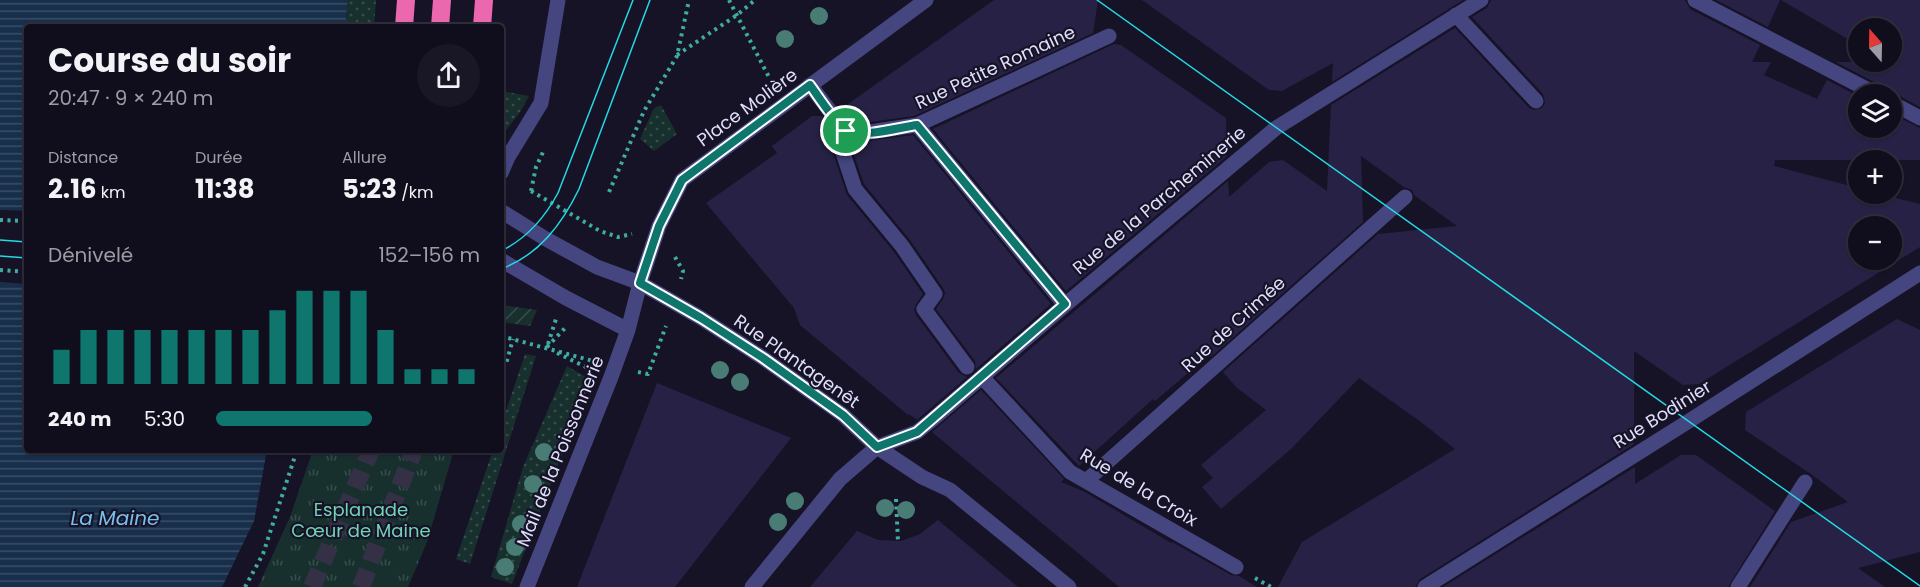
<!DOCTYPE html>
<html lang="fr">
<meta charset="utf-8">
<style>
:root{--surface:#100e1d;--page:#191726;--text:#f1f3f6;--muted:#9c9ca4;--line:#302e3b;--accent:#0f766e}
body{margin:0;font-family:Poppins,sans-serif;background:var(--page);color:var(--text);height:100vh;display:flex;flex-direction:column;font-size:22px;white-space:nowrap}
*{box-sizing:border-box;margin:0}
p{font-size:20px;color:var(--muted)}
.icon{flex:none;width:33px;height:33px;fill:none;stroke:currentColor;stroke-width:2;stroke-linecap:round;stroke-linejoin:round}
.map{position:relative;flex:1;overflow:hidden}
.details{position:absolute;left:24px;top:24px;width:480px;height:429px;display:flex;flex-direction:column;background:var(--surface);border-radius:6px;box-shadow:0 2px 4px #0004,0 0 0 2px var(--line)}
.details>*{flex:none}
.needle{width:39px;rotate:340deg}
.buttons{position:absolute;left:1848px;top:18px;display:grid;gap:12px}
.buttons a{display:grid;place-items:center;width:54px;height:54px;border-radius:50%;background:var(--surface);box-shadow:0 2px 4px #0004,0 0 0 2px var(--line);font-size:30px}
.pin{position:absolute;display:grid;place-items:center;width:51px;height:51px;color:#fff;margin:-26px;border:3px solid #fff;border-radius:50%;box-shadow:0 2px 6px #0007}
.round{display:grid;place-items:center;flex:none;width:63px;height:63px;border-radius:32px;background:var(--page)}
.headline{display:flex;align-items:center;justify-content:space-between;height:102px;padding:0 24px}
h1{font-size:33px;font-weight:700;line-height:45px}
.stats{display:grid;grid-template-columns:repeat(3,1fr);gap:9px;height:102px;padding:6px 24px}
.stats div{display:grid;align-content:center}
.stats b{font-size:26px;font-weight:700}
.stats small{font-size:16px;font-weight:400}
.stats p{font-size:16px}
.chart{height:168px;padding:12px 24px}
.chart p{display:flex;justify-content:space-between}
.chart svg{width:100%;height:108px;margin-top:6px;stroke:var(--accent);stroke-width:6}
ul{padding:0 24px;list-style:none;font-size:20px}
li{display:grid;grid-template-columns:96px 72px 1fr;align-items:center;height:45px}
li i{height:15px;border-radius:8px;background:var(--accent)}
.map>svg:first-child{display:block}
.grass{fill:url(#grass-dots)}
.park{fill:url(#park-tufts)}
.garden{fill:url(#garden-furrows)}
.water{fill:url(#water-rules)}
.pier{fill:#161327}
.building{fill:#272245;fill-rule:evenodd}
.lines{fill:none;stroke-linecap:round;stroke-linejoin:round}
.highway-tunnel{stroke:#343147;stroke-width:18;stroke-dasharray:18 9;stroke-linecap:butt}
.path{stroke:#40ac9f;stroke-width:4;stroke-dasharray:3 4.5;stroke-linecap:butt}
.minor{stroke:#454680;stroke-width:15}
.highway{stroke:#eb68ae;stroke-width:18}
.tram{stroke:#23d9e2;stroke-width:1.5}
.tree{fill:#497c75}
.route-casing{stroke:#fff;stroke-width:12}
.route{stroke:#0f766e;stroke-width:8}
.labels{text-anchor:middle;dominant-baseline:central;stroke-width:4.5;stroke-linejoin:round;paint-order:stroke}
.street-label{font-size:18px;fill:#dfdefb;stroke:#161327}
.park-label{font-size:18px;fill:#72d2b5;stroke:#161327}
.water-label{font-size:20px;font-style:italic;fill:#79beed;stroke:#161327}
</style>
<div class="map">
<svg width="1920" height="587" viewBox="0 0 1920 587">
<defs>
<pattern id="grass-dots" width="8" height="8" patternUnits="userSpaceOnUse" patternTransform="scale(1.5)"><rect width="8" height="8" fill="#17302e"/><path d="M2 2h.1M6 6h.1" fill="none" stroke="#384e4d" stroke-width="1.8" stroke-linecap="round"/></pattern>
<pattern id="park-tufts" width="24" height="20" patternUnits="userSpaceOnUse" patternTransform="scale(1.5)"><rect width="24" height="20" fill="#17302e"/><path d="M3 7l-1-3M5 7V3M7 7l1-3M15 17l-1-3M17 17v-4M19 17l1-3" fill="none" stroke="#384e4d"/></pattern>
<pattern id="garden-furrows" width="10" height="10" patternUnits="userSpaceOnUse" patternTransform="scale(1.5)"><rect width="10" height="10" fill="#17302e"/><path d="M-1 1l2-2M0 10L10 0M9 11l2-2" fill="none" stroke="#384e4d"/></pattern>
<pattern id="water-rules" width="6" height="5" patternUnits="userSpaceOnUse" patternTransform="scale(1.5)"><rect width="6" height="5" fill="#182f4b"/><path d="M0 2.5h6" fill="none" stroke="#394d66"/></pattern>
</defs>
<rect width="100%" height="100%" fill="#161327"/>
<!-- grass -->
<path class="grass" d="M 348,0 L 376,0 L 374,27 L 345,27 Z
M 501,91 L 529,96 L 520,112 L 501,137 Z
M 661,105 L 677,134 L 654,151 L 640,139 L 654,108 Z
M 525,354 L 536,356 L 470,564 L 456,559 L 493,450 L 501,450 L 501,426 Z
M 567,366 L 591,380 L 512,584 L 491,577 L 523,467 Z"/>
<!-- park -->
<path class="park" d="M 313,450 L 454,450 L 427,542 L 408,587 L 258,587 L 290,517 Z"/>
<!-- garden -->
<path class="garden" d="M 501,305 L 537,310 L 530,326 L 501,322 Z"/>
<!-- water -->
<path class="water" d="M 0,0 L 348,0 L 345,27 L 27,27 L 27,450 L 267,450 L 254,521 L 222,587 L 0,587 Z"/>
<!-- pier -->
<path class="pier" d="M 0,210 L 27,211 L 27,284 L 0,282 Z"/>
<!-- building -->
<path class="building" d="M 994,0 L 1098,0 L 1093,33 L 914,116 L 862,123 L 853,123 L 849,120 L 841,109 Z
M 1142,0 L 1463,0 L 1332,82 L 1333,63 L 1282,91 L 1269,90 Z
M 1491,0 L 1685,0 L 1690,9 L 1760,45 L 1752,62 L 1771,62 L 1764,75 L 1817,99 L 1827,80 L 1858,96 L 1858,128 L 1892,128 L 1892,114 L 1920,128 L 1920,160 L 1775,160 L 1774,166 L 1858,188 L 1858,194 L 1879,194 L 1920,204 L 1920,247 L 1699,384 L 1683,385 L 1634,351 L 1634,444 L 1420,579 L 1415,587 L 1278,587 L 1302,542 L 1455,449 L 1421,422 L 1359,378 L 1291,449 L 1221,509 L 1202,487 L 1213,478 L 1201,465 L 1266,410 L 1236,387 L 1223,372 L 1378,234 L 1457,226 L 1414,195 L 1412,190 L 1404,187 L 1361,156 L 1363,222 L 1211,357 L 1209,355 L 1155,401 L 1153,399 L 1079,466 L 996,378 L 1228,181 L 1229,197 L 1269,162 L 1283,160 L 1327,191 L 1331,105 L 1455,28 L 1529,108 L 1534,110 L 1542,108 L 1545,103 L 1543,94 L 1472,17 L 1487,8 ZM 1858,226 L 1892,226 L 1892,260 L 1858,260 Z
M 1716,0 L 1780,0 L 1768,27 Z
M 1781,0 L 1920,0 L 1920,107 L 1896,94 L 1886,94 L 1884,89 L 1880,85 L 1836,62 L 1892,62 L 1892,28 L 1858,28 L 1858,45 Z
M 1114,44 L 1121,45 L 1226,118 L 1227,156 L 1066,291 L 933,129 Z
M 812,116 L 822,116 L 835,134 L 832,150 L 847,195 L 894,252 L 923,294 L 916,304 L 914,310 L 916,315 L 959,373 L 967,377 L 917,420 L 909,414 L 908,415 L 800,325 L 794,308 L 706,203 L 777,153 L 772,146 Z
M 913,135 L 1051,304 L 976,369 L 975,361 L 936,309 L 943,299 L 945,293 L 943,288 L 910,240 L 864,184 L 851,147 L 853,143 Z
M 1897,319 L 1920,330 L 1920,552 L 1858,568 L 1885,587 L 1750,587 L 1791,522 L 1848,502 L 1811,474 L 1745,430 L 1746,412 Z
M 657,383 L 791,438 L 675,587 L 577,587 Z
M 981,390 L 1064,479 L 1061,482 L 1085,492 L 1171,543 L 1172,542 L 1231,575 L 1239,576 L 1257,587 L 1119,587 L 932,432 Z
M 1681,455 L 1696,455 L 1775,511 L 1728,587 L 1443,587 L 1635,467 L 1635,484 Z
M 938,520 L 1018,587 L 810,587 L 857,531 L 878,540 L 901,541 L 920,534 Z"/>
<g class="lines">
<!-- highway-tunnel -->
<path class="highway-tunnel" d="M 312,587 L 371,450
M 361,587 L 414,450"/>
<!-- path -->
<path class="path" d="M 729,0 L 772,83
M 677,55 L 737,15 L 755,0
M 531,191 L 600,231 L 618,237 L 632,234
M 531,191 L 536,167 L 543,152
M 609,192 L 644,111 L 677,56 L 689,0
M 0,220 L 27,221
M 675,257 L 683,271 L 681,279
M 0,270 L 27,272
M 501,336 L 593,361
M 548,344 L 556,319
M 547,347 L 567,326
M 557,353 L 588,368
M 501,363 L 506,364 L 513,339
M 638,372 L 648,374 L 666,326
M 896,499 L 898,542
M 1255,578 L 1271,587
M 245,587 L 263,554 L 297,450"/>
<!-- minor -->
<path class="minor" d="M 1695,0 L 1876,94
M 1456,15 L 1536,101
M 810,85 L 842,127 L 850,133 L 863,133 L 917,125 L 1109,36
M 1892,103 L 1920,118
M 917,125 L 1065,305
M 846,131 L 841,147 L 855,189 L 902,246 L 935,294 L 924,309 L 967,367
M 501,173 L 508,157 L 541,103 L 558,0
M 501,211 L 546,239 L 597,267 L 640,283 L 701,318 L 763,358 L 843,415 L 877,447 L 922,477 L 950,490 L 1069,587
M 501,260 L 566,298 L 628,330
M 982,377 L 1070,472 L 1236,567
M 1086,481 L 1405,197
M 527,587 L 611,377 L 628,330 L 640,283 L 659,226 L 682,180 L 926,0
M 752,587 L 840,479 L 877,447 L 917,432 L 933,419 L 1065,305 L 1276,128 L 1481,0
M 1425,587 L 1689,421 L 1920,273
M 1738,587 L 1805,482"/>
<!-- highway -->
<path class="highway" d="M 404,27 L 406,0
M 440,27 L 442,0
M 482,27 L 484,0"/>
<!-- tram -->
<path class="tram" d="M 1097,0 L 1920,586
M 0,240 L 27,242
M 501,251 C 526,239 545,217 558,193 L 633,0
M 0,256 L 27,258
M 501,269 C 539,255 562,224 579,189 L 650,0"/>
</g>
<!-- trees -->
<g class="tree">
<circle cx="819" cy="16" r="9"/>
<circle cx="785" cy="39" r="9"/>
<circle cx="720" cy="370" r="9"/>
<circle cx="740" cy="382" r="9"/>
<circle cx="544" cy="452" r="9"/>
<circle cx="533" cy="484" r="9"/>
<circle cx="795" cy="501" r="9"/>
<circle cx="885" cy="508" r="9"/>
<circle cx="906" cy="510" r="9"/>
<circle cx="778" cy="522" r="9"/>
<circle cx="521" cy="524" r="9"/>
<circle cx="515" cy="547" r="9"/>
<circle cx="505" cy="567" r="9"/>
</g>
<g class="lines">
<defs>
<path id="route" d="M 810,85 C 818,96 835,123 846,130 C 859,139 901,127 917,125 L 1065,304 L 917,432 L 877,447 L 843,415 L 763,358 L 701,318 L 640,283 L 659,226 L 682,180 Z"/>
</defs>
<!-- route casing -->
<use href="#route" class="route-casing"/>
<!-- route -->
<use href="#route" class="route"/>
</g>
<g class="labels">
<!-- street labels -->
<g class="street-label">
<text transform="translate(995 67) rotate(-25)">Rue Petite Romaine</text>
<text transform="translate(747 107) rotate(-36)">Place Molière</text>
<text transform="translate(1159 200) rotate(-40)">Rue de la Parcheminerie</text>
<text transform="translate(1233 324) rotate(-42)">Rue de Crimée</text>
<text transform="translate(797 361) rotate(35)">Rue Plantagenêt</text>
<text transform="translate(1662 414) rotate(-32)">Rue Bodinier</text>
<text transform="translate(560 451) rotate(-68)">Mail de la Poissonnerie</text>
<text transform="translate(1139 487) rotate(31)">Rue de la Croix</text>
</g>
<!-- park labels -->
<g class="park-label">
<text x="361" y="509">Esplanade<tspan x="361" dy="21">Cœur de Maine</tspan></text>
</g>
<!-- water labels -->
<g class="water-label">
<text x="115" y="518">La Maine</text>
</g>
</g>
</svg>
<div class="buttons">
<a><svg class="needle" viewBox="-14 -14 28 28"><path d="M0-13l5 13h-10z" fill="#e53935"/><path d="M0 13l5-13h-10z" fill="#9c9ca4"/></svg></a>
<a><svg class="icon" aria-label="layers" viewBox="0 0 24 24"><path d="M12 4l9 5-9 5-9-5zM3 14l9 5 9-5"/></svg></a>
<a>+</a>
<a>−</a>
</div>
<div class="pin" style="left:846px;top:131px;background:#1e9e55"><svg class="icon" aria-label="arrive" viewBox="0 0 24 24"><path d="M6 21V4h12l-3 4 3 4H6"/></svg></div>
<section class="details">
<div class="headline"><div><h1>Course du soir</h1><p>20:47 · 9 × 240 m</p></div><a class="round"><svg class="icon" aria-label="share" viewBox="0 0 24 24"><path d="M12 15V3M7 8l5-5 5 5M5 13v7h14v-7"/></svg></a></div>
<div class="stats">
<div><p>Distance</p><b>2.16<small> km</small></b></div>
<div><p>Durée</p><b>11:38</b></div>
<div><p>Allure</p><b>5:23<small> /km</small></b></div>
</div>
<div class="chart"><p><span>Dénivelé</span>152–156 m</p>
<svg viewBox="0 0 160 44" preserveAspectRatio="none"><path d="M5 44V30M15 44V22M25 44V22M35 44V22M45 44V22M55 44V22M65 44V22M75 44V22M85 44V14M95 44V6M105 44V6M115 44V6M125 44V22M135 44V38M145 44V38M155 44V38"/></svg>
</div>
<ul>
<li><b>240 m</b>5:30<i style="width:59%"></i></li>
</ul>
</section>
</div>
